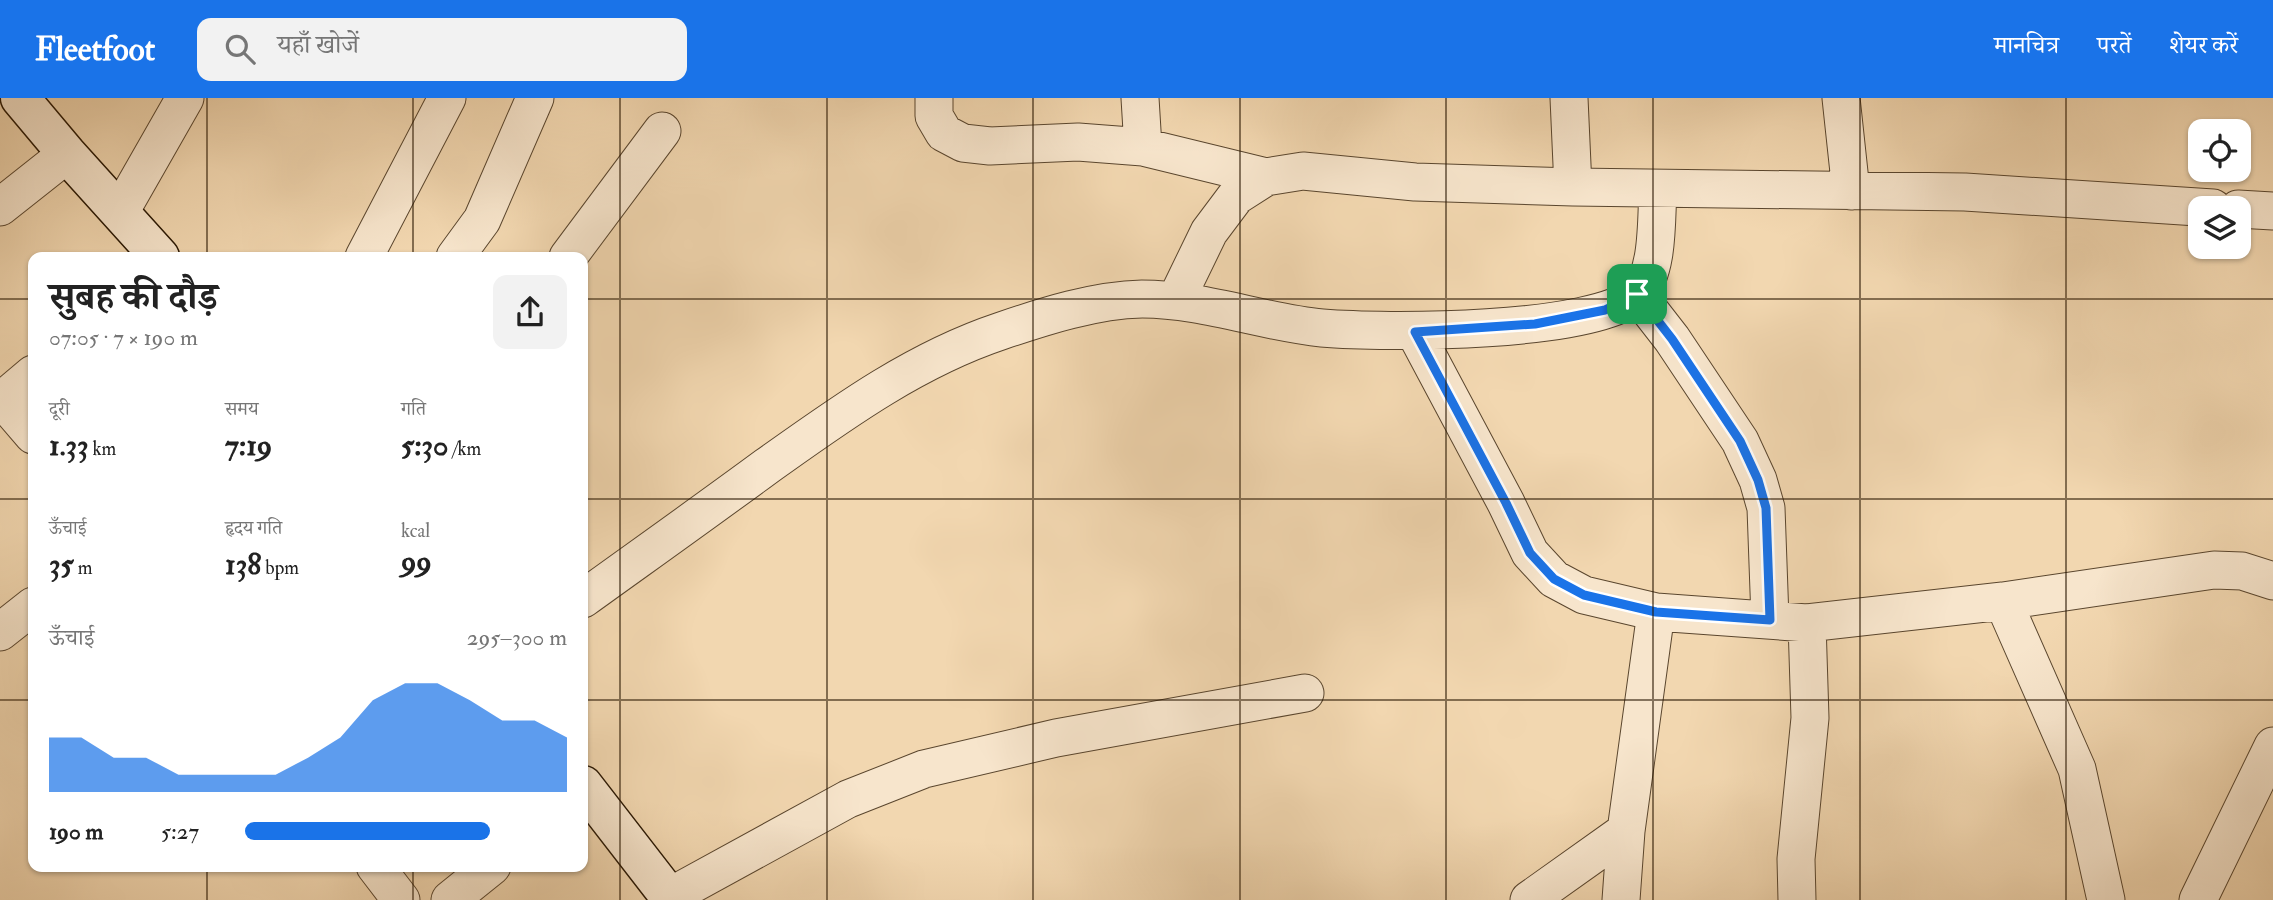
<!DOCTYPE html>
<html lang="hi">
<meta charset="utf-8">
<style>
:root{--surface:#fff;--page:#f2f2f2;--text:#222;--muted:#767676;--accent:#1a73e8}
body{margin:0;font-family:"IM FELL Double Pica","Noto Serif Devanagari",serif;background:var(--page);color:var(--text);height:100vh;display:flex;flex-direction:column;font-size:26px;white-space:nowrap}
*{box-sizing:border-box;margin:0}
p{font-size:23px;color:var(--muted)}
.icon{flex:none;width:38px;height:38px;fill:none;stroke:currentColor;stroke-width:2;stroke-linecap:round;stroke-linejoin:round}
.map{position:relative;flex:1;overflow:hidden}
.sheet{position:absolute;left:28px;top:154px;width:560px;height:620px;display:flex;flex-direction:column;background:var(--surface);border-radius:14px;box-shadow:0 2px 5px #0004}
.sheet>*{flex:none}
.tools{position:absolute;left:2188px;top:21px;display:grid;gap:14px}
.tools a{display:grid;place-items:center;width:63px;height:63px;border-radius:14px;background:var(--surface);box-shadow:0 2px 5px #0004;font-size:35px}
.pin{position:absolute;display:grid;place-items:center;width:60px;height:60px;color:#fff;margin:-30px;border-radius:14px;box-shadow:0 4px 10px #0006}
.round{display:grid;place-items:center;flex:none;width:74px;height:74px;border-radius:14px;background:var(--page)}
.headline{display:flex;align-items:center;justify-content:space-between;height:119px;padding:0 21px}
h1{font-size:38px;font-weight:700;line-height:52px}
.stats{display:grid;grid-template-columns:repeat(3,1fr);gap:10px;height:119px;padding:7px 21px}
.stats div{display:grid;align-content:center}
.stats b{font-size:30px;font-weight:700}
.stats small{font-size:19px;font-weight:400}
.stats p{font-size:19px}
.chart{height:196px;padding:14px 21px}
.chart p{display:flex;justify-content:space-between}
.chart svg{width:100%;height:126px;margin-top:7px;fill:var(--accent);opacity:.7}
ul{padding:0 21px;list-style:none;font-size:23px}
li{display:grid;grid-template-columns:112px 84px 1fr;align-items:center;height:52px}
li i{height:18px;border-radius:9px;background:var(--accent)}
header{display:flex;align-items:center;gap:42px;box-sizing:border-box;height:98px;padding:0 35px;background:var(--accent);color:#fff}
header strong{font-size:33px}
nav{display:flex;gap:38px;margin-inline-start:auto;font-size:24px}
.search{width:490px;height:63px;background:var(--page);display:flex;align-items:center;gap:18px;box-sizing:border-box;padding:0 24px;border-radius:14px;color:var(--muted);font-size:26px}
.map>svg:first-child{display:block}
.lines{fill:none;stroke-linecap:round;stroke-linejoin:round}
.street-casing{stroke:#5a462e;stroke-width:39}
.secondary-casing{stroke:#281602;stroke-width:41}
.street{stroke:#f7e5cc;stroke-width:37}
.secondary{stroke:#f7e5cc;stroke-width:38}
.route-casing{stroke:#fff;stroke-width:14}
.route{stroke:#1a73e8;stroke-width:9}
.grid{fill:none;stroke:#281602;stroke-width:2;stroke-opacity:0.55}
</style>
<header>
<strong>Fleetfoot</strong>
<div class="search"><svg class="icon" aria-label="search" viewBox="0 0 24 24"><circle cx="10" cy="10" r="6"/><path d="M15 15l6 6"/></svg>यहाँ खोजें</div>
<nav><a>मानचित्र</a><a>परतें</a><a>शेयर करें</a></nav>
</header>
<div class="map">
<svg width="2273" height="802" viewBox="0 0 2273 802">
<rect width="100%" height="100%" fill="#f2d7b0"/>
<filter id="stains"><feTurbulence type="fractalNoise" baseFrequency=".00286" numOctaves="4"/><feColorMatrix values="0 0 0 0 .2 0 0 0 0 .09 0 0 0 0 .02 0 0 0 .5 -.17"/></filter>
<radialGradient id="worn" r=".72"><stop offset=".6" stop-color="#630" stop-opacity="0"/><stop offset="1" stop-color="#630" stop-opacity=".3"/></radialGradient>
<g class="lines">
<defs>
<path id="street" d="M 934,0 L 934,18 L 944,35 L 963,45 L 990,48 L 1078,44 L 1143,49 L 1266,79
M 1140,0 L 1143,49
M 1569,0 L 1573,89
M 1841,0 L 1851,93
M 0,109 L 67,56
M 2238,111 L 2273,113
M 120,114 L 185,0
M 364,159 L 447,0
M 455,159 L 482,122 L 535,0
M 568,159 L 662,33
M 1637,196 L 1672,241 L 1740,343 L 1758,382 L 1766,410 L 1770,521
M 1176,202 L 1209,134 L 1236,98 L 1266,79 L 1303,73 L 1415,84 L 1573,89 L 1965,94 L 2213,110
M 1415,234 L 1506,405 L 1530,455 L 1554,481 L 1584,497 L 1656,514 L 1807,525 L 2003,503 L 2214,472 L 2242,473 L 2273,483
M 3,302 L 33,337
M 0,304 L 33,276
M 583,501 C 644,457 706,413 767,368 C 840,316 914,262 1001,233 C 1045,218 1095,202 1142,201 C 1203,201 1262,224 1322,230 C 1381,235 1599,236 1638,195 C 1659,173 1656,121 1658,91
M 2003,503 L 2077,671 L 2106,802
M 0,534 L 33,508
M 375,768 L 401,802
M 669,799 L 848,701 L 924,671 L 1056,640 L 1305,595
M 450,802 L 492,768
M 1529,802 L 1626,733
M 1621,802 L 1626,733 L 1656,514
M 1797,802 L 1796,761 L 1810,620 L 1807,525
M 2198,802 L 2273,648"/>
<path id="secondary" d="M 20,0 L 67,56 L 160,159
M 583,687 L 672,802"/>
</defs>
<!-- street casing -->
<use href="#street" class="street-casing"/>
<!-- secondary casing -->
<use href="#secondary" class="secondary-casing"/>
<!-- street -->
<use href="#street" class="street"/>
<!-- secondary -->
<use href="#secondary" class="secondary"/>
</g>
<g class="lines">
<defs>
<path id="route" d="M 1637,196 L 1672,241 L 1740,343 L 1758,382 L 1766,410 L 1770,522 L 1656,514 L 1584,497 L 1554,481 L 1530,455 L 1506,405 L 1415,234 L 1535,226 L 1605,212 Z"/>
</defs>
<!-- route casing -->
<use href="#route" class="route-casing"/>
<!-- route -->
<use href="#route" class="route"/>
</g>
<!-- grid -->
<path class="grid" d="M 207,0 L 207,159M 413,0 L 413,159M 620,0 L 620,802M 827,0 L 827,802M 1033,0 L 1033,802M 1240,0 L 1240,802M 1446,0 L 1446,802M 1653,0 L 1653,802M 1860,0 L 1860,802M 2066,0 L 2066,802M 0,201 L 33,201M 583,201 L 2273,201M 0,401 L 33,401M 583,401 L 2273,401M 0,602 L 33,602M 583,602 L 2273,602M 207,768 L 207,802M 413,768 L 413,802"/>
<rect width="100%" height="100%" filter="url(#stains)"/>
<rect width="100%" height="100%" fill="url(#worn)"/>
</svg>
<div class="tools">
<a><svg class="icon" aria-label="locate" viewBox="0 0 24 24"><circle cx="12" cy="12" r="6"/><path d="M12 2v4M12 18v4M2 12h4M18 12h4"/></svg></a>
<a><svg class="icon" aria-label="layers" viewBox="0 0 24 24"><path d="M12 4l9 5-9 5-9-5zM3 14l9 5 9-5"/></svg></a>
</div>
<div class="pin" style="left:1637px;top:196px;background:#1e9e55"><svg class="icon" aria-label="arrive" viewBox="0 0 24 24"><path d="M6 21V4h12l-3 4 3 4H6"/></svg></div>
<section class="sheet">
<div class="headline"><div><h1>सुबह की दौड़</h1><p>07:05 · 7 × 190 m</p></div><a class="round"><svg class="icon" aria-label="share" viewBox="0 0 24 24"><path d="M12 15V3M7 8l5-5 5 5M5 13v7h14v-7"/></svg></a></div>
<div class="stats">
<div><p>दूरी</p><b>1.33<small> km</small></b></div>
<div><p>समय</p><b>7:19</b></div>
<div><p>गति</p><b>5:30<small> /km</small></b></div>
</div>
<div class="stats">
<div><p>ऊँचाई</p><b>35<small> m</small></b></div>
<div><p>हृदय गति</p><b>138<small> bpm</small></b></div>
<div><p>kcal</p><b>99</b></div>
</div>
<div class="chart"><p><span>ऊँचाई</span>295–300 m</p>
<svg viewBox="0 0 160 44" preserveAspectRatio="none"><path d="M0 44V25L10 25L20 32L30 32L40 38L50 38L60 38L70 38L80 32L90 25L100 12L110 6L120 6L130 12L140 19L150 19L160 25V44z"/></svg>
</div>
<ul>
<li><b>190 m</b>5:27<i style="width:76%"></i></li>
</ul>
</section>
</div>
